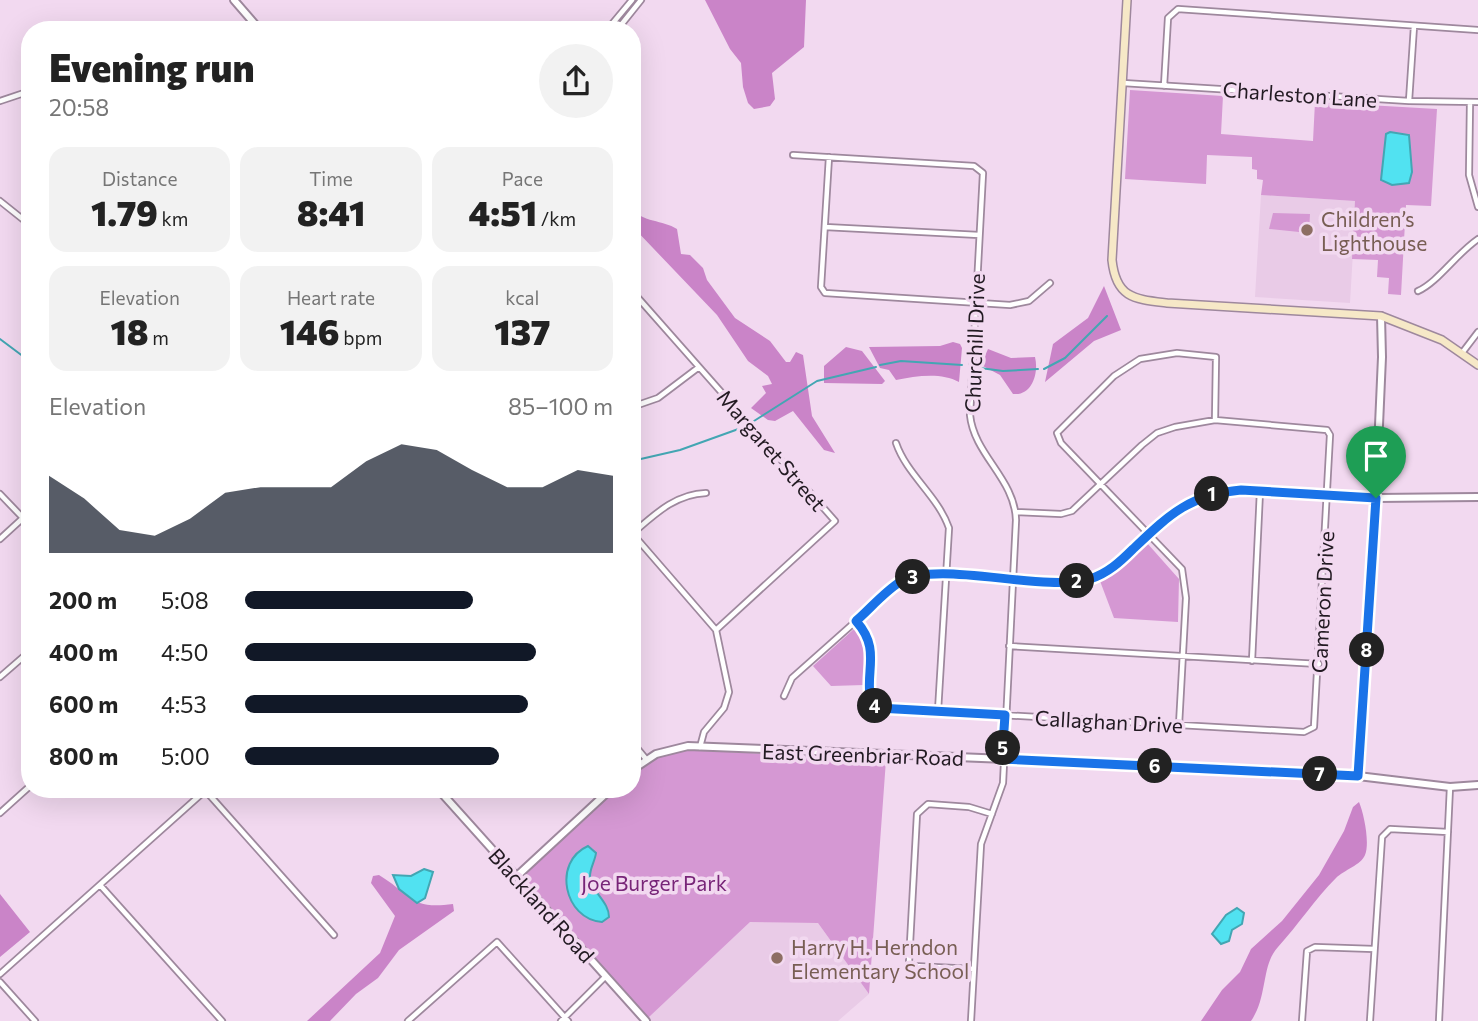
<!DOCTYPE html>
<meta charset="utf-8">
<style>
:root{--surface:#fff;--page:#f2f2f2;--text:#222;--muted:#767676;--accent:#111827}
body{margin:0;font-family:Commissioner,sans-serif;background:var(--page);color:var(--text);height:100vh;display:flex;flex-direction:column;font-size:26px;white-space:nowrap}
*{box-sizing:border-box;margin:0}
p{font-size:23px;color:var(--muted)}
.icon{flex:none;width:38px;height:38px;fill:none;stroke:currentColor;stroke-width:2;stroke-linecap:round;stroke-linejoin:round}
.map{position:relative;flex:1;overflow:hidden}
.panel{position:absolute;left:21px;top:21px;width:620px;height:777px;display:flex;flex-direction:column;background:var(--surface);border-radius:28px;box-shadow:0 7px 28px #0002}
.panel>*{flex:none}
.pin{position:absolute;display:grid;place-items:center;width:60px;height:60px;color:#fff;margin:-72px -30px;border-radius:50% 50% 50% 0;rotate:-45deg;box-shadow:0 0 7px #0007}
.pin .icon{rotate:45deg}
.km{position:absolute;width:35px;height:35px;margin:-18px;border-radius:50%;background:#222;color:#fff;font-size:19px;line-height:35px;text-align:center}
.round{display:grid;place-items:center;flex:none;width:74px;height:74px;border-radius:37px;background:var(--page)}
.summary{display:flex;align-items:center;justify-content:space-between;height:119px;padding:0 28px}
h1{font-size:38px;font-weight:800;line-height:52px}
.figures{display:grid;grid-template-columns:repeat(3,1fr);gap:10px;height:119px;padding:7px 28px}
.figures div{display:grid;align-content:center;border-radius:18px;background:var(--page);text-align:center}
.figures b{font-size:35px;font-weight:800}
.figures small{font-size:19px;font-weight:400}
.figures p{font-size:19px}
.chart{height:196px;padding:14px 28px}
.chart p{display:flex;justify-content:space-between}
.chart svg{width:100%;height:126px;margin-top:7px;fill:var(--accent);opacity:.7}
ul{padding:0 28px;list-style:none;font-size:23px}
li{display:grid;grid-template-columns:112px 84px 1fr;align-items:center;height:52px}
li i{height:18px;border-radius:9px;background:var(--accent)}
.map>svg:first-child{display:block}
.built{fill:#e9cbe7}
.green{fill:#d598d3}
.forest{fill:#ca84c8}
.water{fill:#51e2f1;stroke:#43a6b3;stroke-width:2}
.lines{fill:none;stroke-linecap:round;stroke-linejoin:round}
.stream{stroke:#43a6b3;stroke-width:2}
.minor-casing{stroke:#9e889d;stroke-width:8}
.tertiary-casing{stroke:#9e889d;stroke-width:10}
.secondary-casing{stroke:#9e889d;stroke-width:10}
.minor{stroke:#fff;stroke-width:4.5}
.tertiary{stroke:#fff;stroke-width:6}
.secondary{stroke:#f6e8c7;stroke-width:7}
.route-casing{stroke:#fff;stroke-width:14}
.route{stroke:#1a73e8;stroke-width:9}
.education-dot{fill:#8d6e63;stroke:#f2d9f0;stroke-width:2.5}
.labels{text-anchor:middle;dominant-baseline:central;stroke-width:7;stroke-linejoin:round;paint-order:stroke}
.street-label{font-size:21px;fill:#221a22;stroke:#f2d9f0}
.education-label{font-size:21px;fill:#785e54;stroke:#f2d9f0;text-anchor:start}
.park-label{font-size:21px;fill:#782578;stroke:#f2d9f0}
</style>
<div class="map">
<svg width="1478" height="1021" viewBox="0 0 1478 1021">
<rect width="100%" height="100%" fill="#f2d9f0"/>
<!-- built -->
<path class="built" d="M 1261,195 L 1356,201 L 1350,303 L 1255,297 Z
M 750,922 L 818,923 L 869,994 L 838,1021 L 651,1021 L 648,1018 Z"/>
<!-- green -->
<path class="green" d="M 1130,90 L 1223,96 L 1221,134 L 1313,141 L 1315,102 L 1437,109 L 1431,206 L 1406,205 L 1401,295 L 1388,294 L 1389,278 L 1377,277 L 1378,260 L 1352,259 L 1355,201 L 1261,195 L 1263,180 L 1257,179 L 1257,170 L 1252,169 L 1252,157 L 1207,155 L 1206,184 L 1125,179 Z
M 1273,213 L 1310,214 L 1309,233 L 1269,229 Z
M 1147,543 L 1179,579 L 1178,622 L 1114,618 L 1100,581 L 1119,570 Z
M 854,629 L 860,632 L 867,648 L 864,685 L 831,686 L 813,666 Z
M 689,750 L 886,760 L 869,994 L 818,923 L 750,922 L 648,1018 L 528,884 L 526,872 L 615,789 L 632,789 L 632,773 C 648,758 667,751 689,750 Z"/>
<!-- forest -->
<path class="forest" d="M 705,0 L 806,0 L 804,47 L 772,73 L 775,99 L 770,106 L 754,109 L 748,103 L 743,87 L 741,63 L 730,49 Z
M 632,209 C 642,222 663,220 677,229 L 681,254 L 690,255 L 703,268 L 707,280 L 735,318 L 770,341 L 786,362 L 790,362 L 796,352 L 803,355 L 812,416 L 835,453 L 824,450 L 793,411 L 775,421 L 768,420 L 751,408 L 766,393 L 762,386 L 772,384 L 768,376 L 748,361 L 717,315 L 632,226 Z
M 1104,286 L 1121,330 L 1094,341 L 1045,382 L 1053,344 L 1088,318 Z
M 953,342 L 960,344 L 962,348 L 959,382 C 941,372 916,376 896,380 L 889,370 L 880,368 L 869,347 L 940,346 Z
M 846,347 L 862,351 L 885,381 L 882,384 L 824,383 L 824,366 Z
M 988,349 L 1011,358 L 1035,357 C 1039,373 1032,396 1013,394 L 1000,375 L 981,365 Z
M 1359,802 C 1364,814 1370,843 1365,855 C 1361,865 1344,870 1336,878 C 1315,899 1298,925 1278,947 C 1261,965 1268,997 1251,1021 L 1201,1021 L 1222,990 L 1240,972 L 1251,949 L 1282,921 L 1319,875 L 1344,831 L 1353,807 Z
M 379,875 C 412,895 410,910 453,904 L 454,911 L 399,950 L 378,978 L 356,994 L 330,1021 L 307,1021 L 380,953 L 395,916 L 371,883 L 373,876 Z
M 0,894 L 30,932 L 0,957 Z"/>
<!-- water -->
<path class="water" d="M 1390,132 L 1409,135 L 1412,172 L 1409,183 L 1392,185 L 1381,180 L 1386,134 Z
M 588,846 L 596,853 C 595,861 590,868 590,876 C 591,892 609,901 609,917 L 602,922 C 564,919 552,862 588,846 Z
M 424,869 L 433,872 L 425,898 L 417,903 L 399,889 L 393,875 L 411,876 Z
M 1237,908 L 1244,913 L 1242,924 L 1232,930 L 1229,941 L 1221,944 L 1212,934 L 1226,915 Z"/>
<g class="lines">
<!-- stream -->
<path class="stream" d="M 0,339 L 24,357 L 30,357
M 880,365 L 901,361 L 962,365
M 980,368 L 1003,371 L 1038,369
M 1044,369 L 1065,358 L 1107,316
M 754,421 L 817,381 L 876,367
M 632,461 L 680,450 L 744,427"/>
<defs>
<path id="minor" d="M 607,30 L 632,0
M 617,30 L 641,0
M 1123,83 L 1409,101 L 1478,102
M 1164,86 L 1168,18 L 1178,9 L 1478,30
M 0,101 L 30,91
M 1409,101 L 1414,26
M 1470,102 L 1469,175 L 1478,207
M 793,155 L 974,166 L 983,173 L 970,415 C 974,455 1015,479 1016,520 L 1003,783 L 981,844 L 971,1021
M 829,157 L 821,287 L 825,293 L 1010,305 L 1029,301 L 1050,283
M 0,201 L 30,225
M 825,227 L 979,235
M 632,291 L 835,521 L 716,630
M 1418,291 C 1438,282 1456,254 1478,239
M 1462,353 L 1478,332
M 632,407 L 658,398 L 699,367
M 896,443 C 907,475 938,496 949,528 L 938,711
M 0,494 L 23,518
M 632,533 L 716,630 L 729,692 L 724,708 L 704,732 L 700,747
M 632,534 C 654,515 675,494 706,493
M 0,539 L 23,518 L 30,519
M 857,621 C 877,645 870,670 870,700 L 878,708 L 1304,732 L 1314,727 L 1330,435 L 1327,430 L 1215,420 L 1175,427 L 1157,433 L 1142,445 L 1072,511 L 1061,514 L 1016,512
M 1009,646 L 1319,664
M 1252,661 L 1260,491
M 0,677 L 30,651
M 784,696 L 792,678 L 900,582 L 930,574 C 970,577 1074,591 1106,572 C 1152,545 1159,509 1219,492 L 1376,498
M 1179,725 L 1186,598 L 1182,569 L 1061,443 L 1057,433 L 1114,376 L 1140,359 L 1177,353 L 1216,357 L 1215,420
M 632,742 L 646,759
M 205,790 L 334,935
M 0,813 L 30,786
M 100,885 L 222,1021
M 974,969 L 914,966 L 909,962 L 917,814 L 928,804 L 969,807 L 992,814
M 0,974 L 207,789
M 0,982 L 35,1021
M 408,1021 L 497,942 L 568,1021
M 561,1021 L 606,976
M 1302,1021 L 1307,951 L 1315,947 L 1374,949
M 1370,1021 L 1382,837 L 1390,829 L 1448,832
M 1439,1021 L 1450,787"/>
<path id="tertiary" d="M 234,0 L 260,30
M 1376,498 L 1478,497
M 632,770 L 656,754 L 688,746 L 1078,762 L 1358,776 L 1450,787 L 1478,785
M 1358,776 L 1373,562 L 1382,357 L 1381,316
M 438,789 L 646,1021
M 517,876 L 611,789"/>
<path id="secondary" d="M 1127,0 L 1112,260 C 1116,298 1134,299 1167,303 L 1381,316 L 1442,340 L 1478,365"/>
</defs>
<!-- minor casing -->
<use href="#minor" class="minor-casing"/>
<!-- tertiary casing -->
<use href="#tertiary" class="tertiary-casing"/>
<!-- secondary casing -->
<use href="#secondary" class="secondary-casing"/>
<!-- minor -->
<use href="#minor" class="minor"/>
<!-- tertiary -->
<use href="#tertiary" class="tertiary"/>
<!-- secondary -->
<use href="#secondary" class="secondary"/>
</g>
<g class="lines">
<defs>
<path id="route" d="M 1241,490 L 1376,498 L 1358,776 L 1002,759 L 1005,715 L 878,708 L 871,703 C 864,671 882,650 856,621 C 870,609 884,592 900,582 C 938,559 1042,593 1090,579 C 1108,573 1120,562 1133,549 C 1169,515 1190,494 1241,490 Z"/>
</defs>
<!-- route casing -->
<use href="#route" class="route-casing"/>
<!-- route -->
<use href="#route" class="route"/>
</g>
<!-- markers -->
<g class="education-dot">
<circle cx="1307" cy="230" r="7"/>
<circle cx="777" cy="958" r="7"/>
</g>
<g class="labels">
<!-- street labels -->
<g class="street-label">
<text transform="translate(1300 94) rotate(4)">Charleston Lane</text>
<text transform="translate(974 343) rotate(-88)">Churchill Drive</text>
<text transform="translate(772 450) rotate(49)">Margaret Street</text>
<text transform="translate(1322 602) rotate(-87)">Cameron Drive</text>
<text transform="translate(1109 721) rotate(3)">Callaghan Drive</text>
<text transform="translate(863 754) rotate(2)">East Greenbriar Road</text>
<text transform="translate(542 905) rotate(48)">Blackland Road</text>
</g>
<!-- education labels -->
<g class="education-label">
<text x="1321" y="218">Children’s<tspan x="1321" dy="24">Lighthouse</tspan></text>
<text x="791" y="946">Harry H. Herndon<tspan x="791" dy="24">Elementary School</tspan></text>
</g>
<!-- park labels -->
<g class="park-label">
<text x="654" y="882">Joe Burger Park</text>
</g>
</g>
</svg>
<div class="pin" style="left:1376px;top:498px;background:#1e9e55"><svg class="icon" aria-label="arrive" viewBox="0 0 24 24"><path d="M6 21V4h12l-3 4 3 4H6"/></svg></div>
<b class="km" style="left:1212px;top:494px">1</b>
<b class="km" style="left:1077px;top:581px">2</b>
<b class="km" style="left:913px;top:577px">3</b>
<b class="km" style="left:875px;top:706px">4</b>
<b class="km" style="left:1003px;top:748px">5</b>
<b class="km" style="left:1155px;top:766px">6</b>
<b class="km" style="left:1320px;top:774px">7</b>
<b class="km" style="left:1367px;top:650px">8</b>
<section class="panel">
<div class="summary"><div><h1>Evening run</h1><p>20:58</p></div><a class="round"><svg class="icon" aria-label="share" viewBox="0 0 24 24"><path d="M12 15V3M7 8l5-5 5 5M5 13v7h14v-7"/></svg></a></div>
<div class="figures">
<div><p>Distance</p><b>1.79<small> km</small></b></div>
<div><p>Time</p><b>8:41</b></div>
<div><p>Pace</p><b>4:51<small> /km</small></b></div>
</div>
<div class="figures">
<div><p>Elevation</p><b>18<small> m</small></b></div>
<div><p>Heart rate</p><b>146<small> bpm</small></b></div>
<div><p>kcal</p><b>137</b></div>
</div>
<div class="chart"><p><span>Elevation</span>85–100 m</p>
<svg viewBox="0 0 160 44" preserveAspectRatio="none"><path d="M0 44V17L10 25L20 36L30 38L40 32L50 23L60 21L70 21L80 21L90 12L100 6L110 8L120 15L130 21L140 21L150 15L160 17V44z"/></svg>
</div>
<ul>
<li><b>200 m</b>5:08<i style="width:62%"></i></li>
<li><b>400 m</b>4:50<i style="width:79%"></i></li>
<li><b>600 m</b>4:53<i style="width:77%"></i></li>
<li><b>800 m</b>5:00<i style="width:69%"></i></li>
</ul>
</section>
</div>
